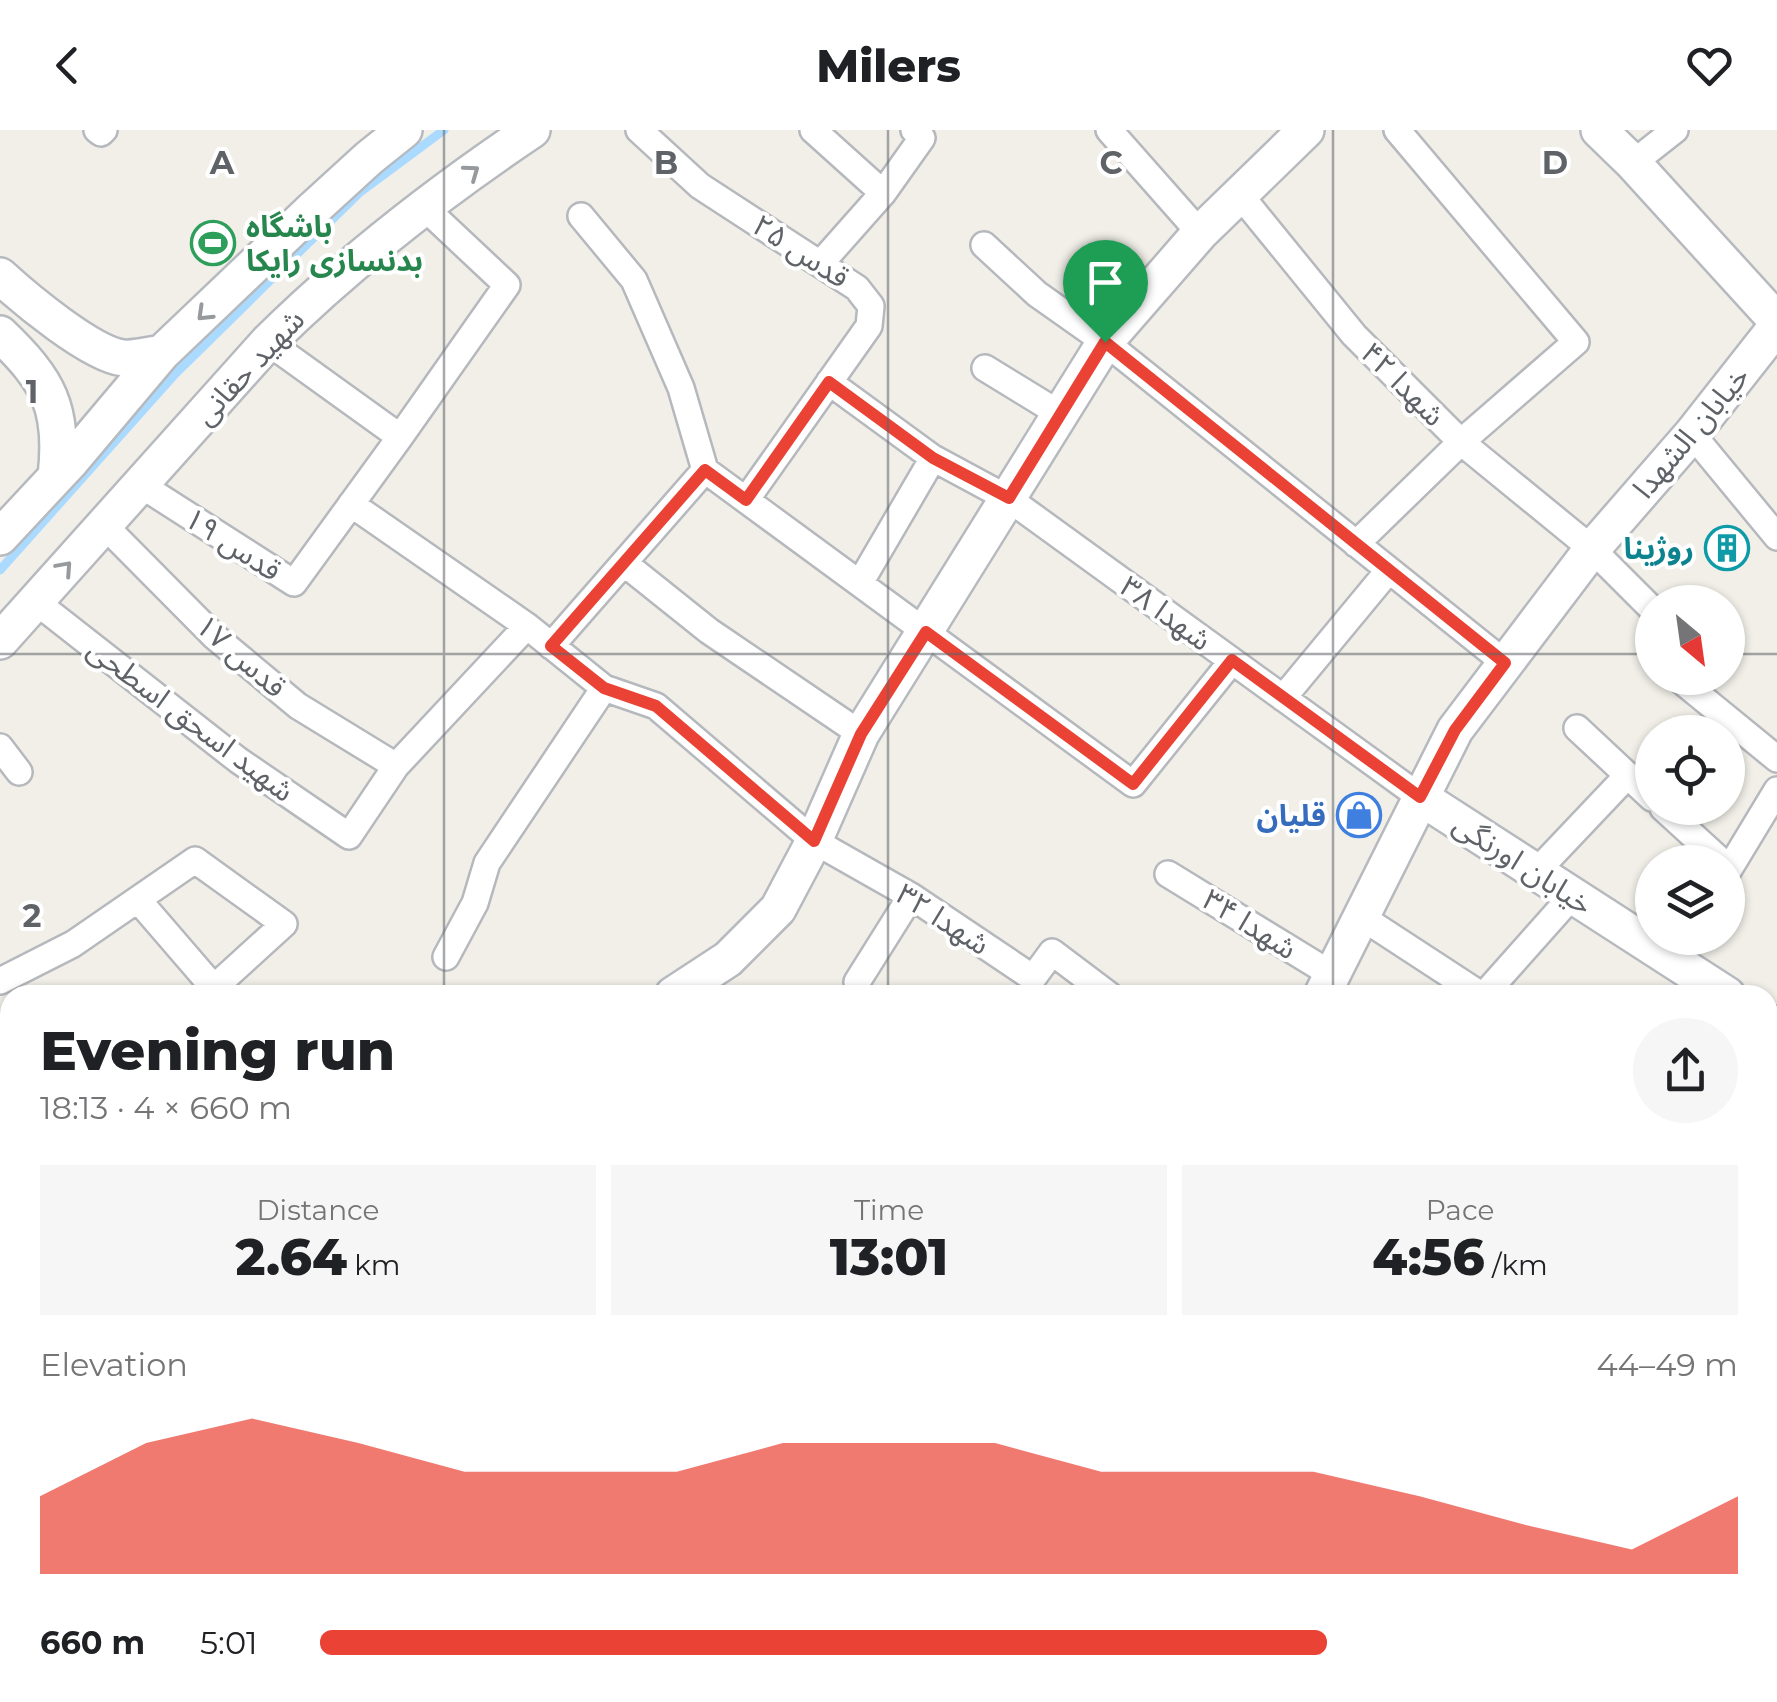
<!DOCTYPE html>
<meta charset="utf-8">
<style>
:root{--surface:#fff;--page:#f6f6f6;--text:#202124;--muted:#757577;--accent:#ea4335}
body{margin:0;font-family:Montserrat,"Noto Sans Arabic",sans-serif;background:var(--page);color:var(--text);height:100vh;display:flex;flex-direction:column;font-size:38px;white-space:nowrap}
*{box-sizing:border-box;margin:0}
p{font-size:32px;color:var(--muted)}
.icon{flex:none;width:55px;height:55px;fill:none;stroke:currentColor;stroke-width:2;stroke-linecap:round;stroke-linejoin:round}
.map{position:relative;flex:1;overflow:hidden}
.details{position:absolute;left:0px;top:855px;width:1778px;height:718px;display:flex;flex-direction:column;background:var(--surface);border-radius:30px 30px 0 0;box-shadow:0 2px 8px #0004}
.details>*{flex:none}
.needle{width:65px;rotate:151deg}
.controls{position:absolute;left:1635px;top:455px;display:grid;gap:20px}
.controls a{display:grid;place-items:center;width:110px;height:110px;border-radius:50%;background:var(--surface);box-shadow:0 2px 8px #0004;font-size:50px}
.pin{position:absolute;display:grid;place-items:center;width:85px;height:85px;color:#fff;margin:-102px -42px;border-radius:50% 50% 50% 0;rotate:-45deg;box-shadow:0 0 10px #0007}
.pin .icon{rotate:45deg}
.round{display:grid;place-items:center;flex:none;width:105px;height:105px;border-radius:52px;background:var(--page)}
.summary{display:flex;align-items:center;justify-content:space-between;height:170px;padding:0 40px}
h1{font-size:55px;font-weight:800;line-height:75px}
.stats{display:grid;grid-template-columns:repeat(3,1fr);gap:15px;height:170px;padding:10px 40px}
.stats div{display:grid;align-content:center;border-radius:0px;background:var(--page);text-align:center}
.stats b{font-size:50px;font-weight:800}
.stats small{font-size:28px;font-weight:400}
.stats p{font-size:28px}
.chart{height:280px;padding:20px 40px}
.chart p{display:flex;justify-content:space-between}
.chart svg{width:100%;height:180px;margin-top:10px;fill:var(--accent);opacity:.7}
ul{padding:0 40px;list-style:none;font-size:32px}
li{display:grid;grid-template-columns:160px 120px 1fr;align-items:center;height:75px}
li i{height:25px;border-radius:12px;background:var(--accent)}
header{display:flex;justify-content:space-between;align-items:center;height:130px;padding:0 40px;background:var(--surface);font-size:45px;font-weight:800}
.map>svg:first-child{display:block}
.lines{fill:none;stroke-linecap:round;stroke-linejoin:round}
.stream{stroke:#aadaff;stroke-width:9}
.street-casing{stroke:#b5b8bc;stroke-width:30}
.secondary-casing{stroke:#b6babf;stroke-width:40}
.street{stroke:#fff;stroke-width:25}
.secondary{stroke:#fff;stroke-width:35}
.oneway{stroke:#979a9d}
.route-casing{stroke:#fff;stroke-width:20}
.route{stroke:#ea4335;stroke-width:12}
.grid{fill:none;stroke:#5f6368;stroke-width:2.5;stroke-opacity:0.55}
.labels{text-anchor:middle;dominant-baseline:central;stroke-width:8;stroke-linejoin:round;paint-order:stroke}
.leisure-label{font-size:30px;font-weight:bold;fill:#27864d;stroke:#fff;text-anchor:start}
.street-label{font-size:30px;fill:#5f6368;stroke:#fff}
.culture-label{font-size:30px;font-weight:bold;fill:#0d838f;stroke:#fff;text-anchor:end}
.shop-label{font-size:30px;font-weight:bold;fill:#366cbe;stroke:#fff;text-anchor:end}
.grid-label{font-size:32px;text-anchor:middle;font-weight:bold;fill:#5f6368;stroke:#fff;stroke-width:8;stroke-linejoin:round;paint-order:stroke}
</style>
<header><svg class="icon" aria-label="back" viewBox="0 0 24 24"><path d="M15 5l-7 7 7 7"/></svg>Milers<svg class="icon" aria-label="heart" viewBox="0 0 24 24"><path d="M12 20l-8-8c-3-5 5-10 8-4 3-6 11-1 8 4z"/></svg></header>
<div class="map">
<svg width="1777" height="1572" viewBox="0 0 1777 1572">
<rect width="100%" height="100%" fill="#f1efe8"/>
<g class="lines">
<!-- stream -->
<path class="stream" d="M 0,440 L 175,244 L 359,63 L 444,0"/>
<defs>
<path id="street" d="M 97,0 L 101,3 L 104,0
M 639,0 L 700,56 L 857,158 L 871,176 L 869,196 L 746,370
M 813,0 L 883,63
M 1109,0 L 1200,103
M 1633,33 L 1675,0
M 1240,65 L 1354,205 L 1461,312 L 1592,419 L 1652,479
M 581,86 L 634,150 L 681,258 L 705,340 L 1133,654 L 1232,531
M 984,115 L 1037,164 L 1105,212 L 1505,533
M 821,133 L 883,63 L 922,8 L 914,0
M 268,212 L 400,307
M 985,238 L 1060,284
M 829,252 L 933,328 L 1009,369 L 1420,667
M 1692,304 L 1777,407
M 141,355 L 294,453 L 400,307 L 507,155 L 424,77
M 351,374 L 527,496 L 604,558 L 656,576 L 814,711 L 911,766 L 1033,848 L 1052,822 L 1109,865
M 104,395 L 215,507 L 298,576 L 396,636
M 1356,414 L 1461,312 L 1576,212 L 1397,0
M 624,433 L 709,501 L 861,604
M 860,453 L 933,328
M 35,471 L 238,630 L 349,706 L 396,636 L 527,496
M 551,516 L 705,340
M 1678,548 L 1777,629
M 1283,568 L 1389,440
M 1577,598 L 1652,668
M 0,617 L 19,642
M 1663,678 L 1722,732
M 1728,741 L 1777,660
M 1536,742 L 1628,645
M 1168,744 L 1331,844
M 139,771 L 214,858
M 1360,786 L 1481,865
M 446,827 L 475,773 L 487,733 L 604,558
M 0,851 L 73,814 L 195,730 L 284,794 L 206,865
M 857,852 L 911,766
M 1484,865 L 1572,766
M 0,971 L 10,966
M 0,1103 L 10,1098
M 1768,1122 L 1777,1108
M 0,1176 L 10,1197
M 1768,1224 L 1777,1232
M 1768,1344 L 1777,1351
M 1768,1450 L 1777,1438
M 0,1487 L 10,1496
M 1768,1506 L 1777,1513
M 82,1562 L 92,1572
M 439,1562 L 446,1572
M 793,1562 L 804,1572
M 1247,1562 L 1259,1572
M 259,1572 L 270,1562
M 619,1572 L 626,1562
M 1316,1572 L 1324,1562
M 1426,1572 L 1432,1562
M 1629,1572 L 1642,1562"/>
<path id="secondary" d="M 1599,0 L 1633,33 L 1777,191
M 0,146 C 25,169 91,224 123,228 C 135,229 150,225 162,223
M 0,204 C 49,251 64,278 56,347
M 0,407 L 71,331 L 162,223 L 311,81 L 369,28 L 404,0
M 0,511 L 268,212 C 348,133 438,63 532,0
M 1420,667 L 1727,865
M 673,865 L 728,829 L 778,779 L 814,711 L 861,604 L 1105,212 L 1200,103 L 1306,0
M 1322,865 L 1455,600 L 1592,419 L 1692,304 L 1777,196
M 1768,892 L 1777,898
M 1027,1562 L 1033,1572
M 9,1572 L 17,1562
M 858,1572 L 866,1562"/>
</defs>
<!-- street casing -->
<use href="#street" class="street-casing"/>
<!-- secondary casing -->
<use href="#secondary" class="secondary-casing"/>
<!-- street -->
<use href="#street" class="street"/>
<!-- secondary -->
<use href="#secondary" class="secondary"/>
</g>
<!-- one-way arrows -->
<defs><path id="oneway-chevron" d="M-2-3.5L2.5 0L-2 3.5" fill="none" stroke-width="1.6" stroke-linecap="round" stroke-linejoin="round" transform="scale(2.5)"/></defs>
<g class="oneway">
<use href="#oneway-chevron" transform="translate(472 42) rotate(-36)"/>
<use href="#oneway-chevron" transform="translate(204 184) rotate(136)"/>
<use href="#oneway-chevron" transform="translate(65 438) rotate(-48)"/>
</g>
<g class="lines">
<defs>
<path id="route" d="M 1105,212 L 1505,533 L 1455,600 L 1420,667 L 1232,530 L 1133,654 L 926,502 L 861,604 L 814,711 L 656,576 L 604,558 L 551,516 L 705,340 L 746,370 L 829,252 L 933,328 L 1009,368 Z"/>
</defs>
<!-- route casing -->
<use href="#route" class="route-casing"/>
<!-- route -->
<use href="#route" class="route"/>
</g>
<!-- grid -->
<path class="grid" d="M 444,0 L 444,865M 888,0 L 888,865M 1333,0 L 1333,865M 0,524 L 1652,524M 1728,524 L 1777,524M 0,1048 L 10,1048M 1768,1048 L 1777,1048M 444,1562 L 444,1572M 888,1562 L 888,1572M 1333,1562 L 1333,1572"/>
<!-- icons -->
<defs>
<symbol id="stadium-ring" viewBox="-11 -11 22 22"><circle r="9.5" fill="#fff" stroke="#2e9e5b" stroke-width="1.5"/><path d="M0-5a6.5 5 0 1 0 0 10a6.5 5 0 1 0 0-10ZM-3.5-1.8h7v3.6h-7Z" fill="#2e9e5b"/></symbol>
<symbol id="building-ring" viewBox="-11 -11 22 22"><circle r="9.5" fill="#fff" stroke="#0f9aa8" stroke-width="1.5"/><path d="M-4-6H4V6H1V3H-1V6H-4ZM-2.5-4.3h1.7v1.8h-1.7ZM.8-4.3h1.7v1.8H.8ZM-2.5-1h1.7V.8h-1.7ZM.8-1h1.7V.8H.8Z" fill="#0f9aa8"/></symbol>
<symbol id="shop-ring" viewBox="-11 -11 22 22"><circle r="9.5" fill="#fff" stroke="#3f7fe0" stroke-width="1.5"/><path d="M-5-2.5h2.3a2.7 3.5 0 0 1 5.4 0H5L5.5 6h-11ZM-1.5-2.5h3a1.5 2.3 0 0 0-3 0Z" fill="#3f7fe0"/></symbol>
</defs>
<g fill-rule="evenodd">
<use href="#stadium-ring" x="188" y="88" width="50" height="50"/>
<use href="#building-ring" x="1702" y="393" width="50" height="50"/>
<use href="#shop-ring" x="1334" y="660" width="50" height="50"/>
</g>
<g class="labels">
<!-- leisure labels -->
<g class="leisure-label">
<text x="246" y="96">باشگاه<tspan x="246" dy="34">بدنسازی رایکا</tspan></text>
</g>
<!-- street labels -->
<g class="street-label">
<text transform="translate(801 121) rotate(33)">قدس ۲۵</text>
<text transform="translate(249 237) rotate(-47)">شهید حقانی</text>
<text transform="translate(1403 254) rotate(45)">شهدا ۴۲</text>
<text transform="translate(1691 302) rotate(-50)">خیابان الشهدا</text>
<text transform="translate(233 414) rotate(33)">قدس ۱۹</text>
<text transform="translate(1166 483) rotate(36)">شهدا ۳۸</text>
<text transform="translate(241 526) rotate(41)">قدس ۱۷</text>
<text transform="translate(191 590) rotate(37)">شهید اسحق اسطحی</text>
<text transform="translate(1523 734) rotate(33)">خیابان اورنگی</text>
<text transform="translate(943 789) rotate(33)">شهدا ۳۲</text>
<text transform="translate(1250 794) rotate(32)">شهدا ۳۴</text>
</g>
<!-- culture labels -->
<g class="culture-label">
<text x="1694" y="418">روژینا</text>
</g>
<!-- shop labels -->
<g class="shop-label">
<text x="1326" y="685">قلیان</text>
</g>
</g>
<g class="grid-label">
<text x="222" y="44">A</text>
<text x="666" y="44">B</text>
<text x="1111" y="44">C</text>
<text x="1555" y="44">D</text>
<text x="32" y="273">1</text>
<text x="32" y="797">2</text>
</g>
</svg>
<div class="controls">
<a><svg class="needle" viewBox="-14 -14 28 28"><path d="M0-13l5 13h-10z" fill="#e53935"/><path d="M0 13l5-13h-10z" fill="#757577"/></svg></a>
<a><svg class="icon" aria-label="locate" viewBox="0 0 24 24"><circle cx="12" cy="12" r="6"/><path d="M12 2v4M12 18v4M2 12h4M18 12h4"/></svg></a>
<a><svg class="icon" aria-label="layers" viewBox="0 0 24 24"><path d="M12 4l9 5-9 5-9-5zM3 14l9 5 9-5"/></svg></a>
</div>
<div class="pin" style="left:1105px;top:212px;background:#1e9e55"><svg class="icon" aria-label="arrive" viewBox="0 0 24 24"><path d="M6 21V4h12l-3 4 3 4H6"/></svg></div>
<section class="details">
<div class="summary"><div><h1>Evening run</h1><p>18:13 · 4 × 660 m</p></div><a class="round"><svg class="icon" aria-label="share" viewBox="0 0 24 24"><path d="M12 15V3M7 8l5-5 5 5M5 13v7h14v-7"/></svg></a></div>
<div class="stats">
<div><p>Distance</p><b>2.64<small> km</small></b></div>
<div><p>Time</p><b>13:01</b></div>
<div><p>Pace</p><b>4:56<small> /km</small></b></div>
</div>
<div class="chart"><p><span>Elevation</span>44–49 m</p>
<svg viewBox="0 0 160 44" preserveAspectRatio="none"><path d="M0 44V25L10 12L20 6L30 12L40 19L50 19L60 19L70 12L80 12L90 12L100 19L110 19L120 19L130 25L140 32L150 38L160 25V44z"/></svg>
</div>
<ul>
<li><b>660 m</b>5:01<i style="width:71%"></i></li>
</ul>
</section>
</div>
